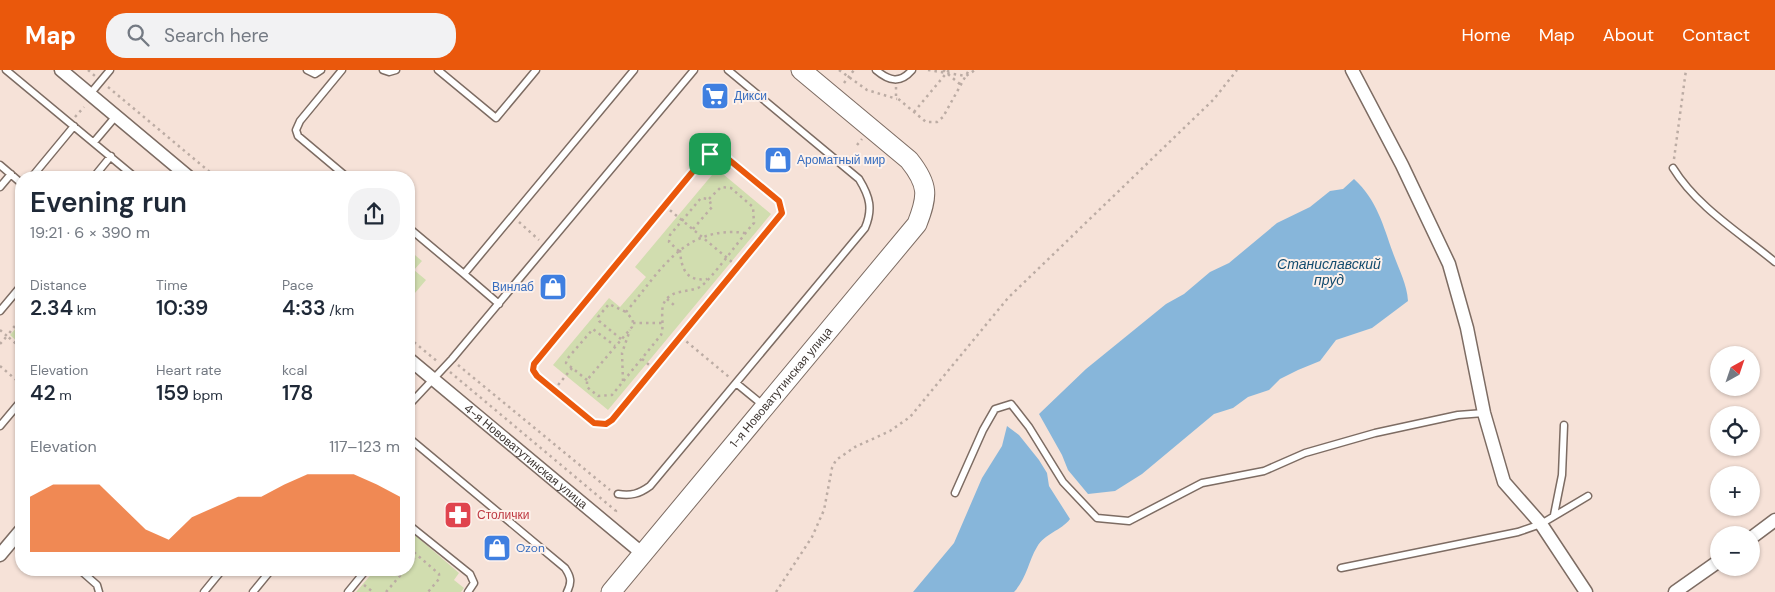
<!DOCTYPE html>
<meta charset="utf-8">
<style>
:root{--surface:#fff;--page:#f2f2f3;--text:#1f2937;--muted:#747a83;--accent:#ea580c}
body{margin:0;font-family:"DM Sans",sans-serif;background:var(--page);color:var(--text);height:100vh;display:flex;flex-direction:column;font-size:19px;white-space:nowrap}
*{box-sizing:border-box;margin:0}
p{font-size:16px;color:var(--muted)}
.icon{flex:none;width:28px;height:28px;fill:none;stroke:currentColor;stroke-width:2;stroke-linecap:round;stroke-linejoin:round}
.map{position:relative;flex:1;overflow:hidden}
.sheet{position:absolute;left:15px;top:101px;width:400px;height:405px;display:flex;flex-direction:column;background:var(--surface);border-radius:20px;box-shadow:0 1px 4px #0004}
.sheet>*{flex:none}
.needle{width:32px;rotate:40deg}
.buttons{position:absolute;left:1710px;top:276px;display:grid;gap:10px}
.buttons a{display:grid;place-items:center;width:50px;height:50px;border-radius:50%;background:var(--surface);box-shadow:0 1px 4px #0004;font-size:25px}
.pin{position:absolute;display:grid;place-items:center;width:42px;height:42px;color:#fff;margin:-21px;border-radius:10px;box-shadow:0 2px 8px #0006}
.round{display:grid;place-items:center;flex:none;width:52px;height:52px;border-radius:20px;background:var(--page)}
.summary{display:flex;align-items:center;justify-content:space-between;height:85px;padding:0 15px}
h1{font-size:28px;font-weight:600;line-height:38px}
.metrics{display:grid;grid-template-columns:repeat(3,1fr);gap:8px;height:85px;padding:5px 15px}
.metrics div{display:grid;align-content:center}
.metrics b{font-size:21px;font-weight:600}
.metrics small{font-size:14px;font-weight:400}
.metrics p{font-size:14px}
.chart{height:140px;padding:10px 15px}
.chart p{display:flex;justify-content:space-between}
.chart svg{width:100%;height:90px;margin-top:5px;fill:var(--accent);opacity:.7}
header{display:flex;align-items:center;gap:30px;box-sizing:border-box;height:70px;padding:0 25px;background:var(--accent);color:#fff}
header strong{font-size:24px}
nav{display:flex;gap:28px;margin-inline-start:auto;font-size:18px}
.search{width:350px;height:45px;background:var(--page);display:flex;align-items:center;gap:12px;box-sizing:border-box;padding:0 18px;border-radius:20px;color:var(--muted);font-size:19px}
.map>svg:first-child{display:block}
.green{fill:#d1ddaf}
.water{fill:#87b6da}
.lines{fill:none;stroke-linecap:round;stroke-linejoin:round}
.lane-casing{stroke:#7d6c63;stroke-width:9}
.street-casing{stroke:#7d6c63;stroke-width:15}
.secondary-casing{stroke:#7d6c63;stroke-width:21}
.path{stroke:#bcaca4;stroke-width:2.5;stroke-dasharray:2.5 4;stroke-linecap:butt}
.lane{stroke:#fff;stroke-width:6}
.street{stroke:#fff;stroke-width:12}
.secondary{stroke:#fff;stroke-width:19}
.route-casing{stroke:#fff;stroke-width:10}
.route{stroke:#ea580c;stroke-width:6}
.labels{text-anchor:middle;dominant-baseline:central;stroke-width:4;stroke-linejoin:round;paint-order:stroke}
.shop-label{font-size:12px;fill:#366cbe;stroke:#fdf1eb;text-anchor:start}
.street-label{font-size:12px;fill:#3d3531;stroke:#fdf1eb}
.health-label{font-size:12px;fill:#be3a42;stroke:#fdf1eb;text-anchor:start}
.water-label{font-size:14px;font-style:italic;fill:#134b6e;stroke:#fdf1eb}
</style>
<header>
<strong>Map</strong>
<div class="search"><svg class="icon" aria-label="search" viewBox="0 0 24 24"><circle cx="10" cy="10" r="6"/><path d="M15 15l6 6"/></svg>Search here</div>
<nav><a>Home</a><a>Map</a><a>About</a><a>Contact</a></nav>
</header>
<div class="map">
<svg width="1775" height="522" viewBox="0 0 1775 522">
<rect width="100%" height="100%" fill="#f6e2d8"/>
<!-- green -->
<path class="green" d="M 717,99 L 771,144 L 608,340 L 553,295 L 609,228 L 620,237 L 646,207 L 635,197 Z
M 409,180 L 422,191 L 414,200 L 426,210 L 409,230 Z
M 21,252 L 21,275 L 10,265 Z
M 415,465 L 459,503 L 454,510 L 464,518 L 461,522 L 356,522 L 375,500 L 409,500 L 409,472 Z"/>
<!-- water -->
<path class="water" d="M 1354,109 C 1377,130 1383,155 1393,183 C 1399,200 1407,214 1408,231 L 1372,258 L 1336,270 L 1320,291 L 1298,300 L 1280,309 L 1269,320 L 1248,327 L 1233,338 L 1214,344 L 1142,404 L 1115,421 L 1088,424 L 1068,400 L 1062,385 L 1039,344 L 1086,299 L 1166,234 L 1184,224 L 1210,202 L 1229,193 L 1277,153 L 1310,137 L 1330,121 L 1343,119 Z
M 1007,356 L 1019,365 L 1039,390 L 1047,403 L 1049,416 L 1070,449 C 1061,461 1045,463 1037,477 C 1028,492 1027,508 1014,522 L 913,522 L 954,473 L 982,408 L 1002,376 Z"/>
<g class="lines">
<defs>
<path id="lane" d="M 6,0 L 136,108
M 307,0 L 315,4 L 321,0
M 342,0 L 300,51 L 296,60 L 298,66 L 348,108
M 383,0 L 389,2 L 396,0
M 438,0 L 496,48 L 536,0
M 876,0 C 889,11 900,14 912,0
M 90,24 L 110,0
M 94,72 L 116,46
M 0,95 L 21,113
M 1673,98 C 1697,137 1740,163 1775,192
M 31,108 L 74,56
M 93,108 L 111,86
M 0,117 L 11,104
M 409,158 L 464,204 L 634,0
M 464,204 L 499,234
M 0,241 L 21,216
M 736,313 L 764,336
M 409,335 L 452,289 L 694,0
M 0,356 L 21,331
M 409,368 L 565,498 C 571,507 572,512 567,522
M 955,423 L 983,360 L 995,339 L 1011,334 L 1029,357 L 1063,412 L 1097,448 L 1129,451 L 1202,413 L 1264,401 L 1305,383 L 1375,363 L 1458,345 L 1484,343
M 618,424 C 631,426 639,424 650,416 L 865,158 C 873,139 870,127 859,109 L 728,0
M 1554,445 L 1562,405 L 1564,355
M 409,455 L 470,504 L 474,513 L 468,522
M 1341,498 L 1518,462 L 1541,454 L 1588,426
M 80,500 L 97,515 L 99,522
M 204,522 L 222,500
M 253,522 L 271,500
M 348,522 L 366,500"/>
<g id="street">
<path d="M 61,0 L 190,108"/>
<path d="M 1352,0 L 1402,95 L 1449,194 L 1467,258 L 1484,343 L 1504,412 L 1541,454 L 1586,522"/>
<path id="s1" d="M 409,289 L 643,484"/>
<path d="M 1751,468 L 1775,450"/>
<path d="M 0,485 L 21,460"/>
<path d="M 1675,522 L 1719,491"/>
</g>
<g id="secondary">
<path id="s2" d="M 611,522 L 917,154 C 928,126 929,115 909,90 L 801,0"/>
</g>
</defs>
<!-- lane casing -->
<use href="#lane" class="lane-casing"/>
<!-- street casing -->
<use href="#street" class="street-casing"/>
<!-- secondary casing -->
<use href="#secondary" class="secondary-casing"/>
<!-- path -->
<path class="path" d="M 88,0 L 95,6
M 839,0 L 867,20 L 897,29
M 928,0 L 966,6 L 975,0
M 943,0 L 961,15
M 844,13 L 854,0
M 108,17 L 217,108
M 896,17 L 896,27 L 926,52 L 937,52 L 943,47 L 969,0
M 914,42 L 949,0
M 75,47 L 84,37
M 857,75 L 862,69
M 1674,89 L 1686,0
M 709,129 L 721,117 L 731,118 L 753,137 L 754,153 L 752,155 C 742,167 710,211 700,217 C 688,223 673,219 665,231 C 659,240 665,255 661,265 L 612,325 L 598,326 L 587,317 L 587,310 L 632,257 L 633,250 L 626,242 C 661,200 684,155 746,163
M 665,136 L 738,197
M 519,152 L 539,170
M 693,159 L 712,137 L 709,129
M 680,180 C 681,198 686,212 707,209
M 679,181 L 669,172 L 670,165 L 701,128 L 709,129
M 667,229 L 675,236
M 633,253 L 664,253
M 0,260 L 7,266 L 21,248
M 681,267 L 606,354 L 594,353 L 537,306 L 533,300 L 537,288 L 704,88 L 715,82 L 722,84 L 779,131 C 783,139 782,142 778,150 L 681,267 L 729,307
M 409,268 L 438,292
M 621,269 L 599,251 L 598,247 L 609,234 L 626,242
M 0,274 L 7,266 L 21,278
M 642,289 L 654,299
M 458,295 L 610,420
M 0,296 L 21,314
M 450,302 L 616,441 L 614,443
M 16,309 L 21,303
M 587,310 L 566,293 L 567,289 L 593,259 L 615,276
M 623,311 L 622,283 L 630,260
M 554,320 L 572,298
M 409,478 L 439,504 L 439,509 L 428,522
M 409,495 L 417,485
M 364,515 L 373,522
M 386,522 L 405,500
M 776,522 L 812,467 L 824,440 L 832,398 L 836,390 L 855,377 L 890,361 L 910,347 L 1008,228 L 1214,29 L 1237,0"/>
<!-- lane -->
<use href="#lane" class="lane"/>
<!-- street -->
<use href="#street" class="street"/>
<!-- secondary -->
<use href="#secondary" class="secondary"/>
</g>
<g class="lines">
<defs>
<path id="route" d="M 716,82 L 722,84 L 779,131 L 782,143 L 612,350 L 606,354 L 594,353 L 537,306 L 533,300 L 534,294 L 704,88 Z"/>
</defs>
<!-- route casing -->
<use href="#route" class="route-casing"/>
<!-- route -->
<use href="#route" class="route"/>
</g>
<!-- icons -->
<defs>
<symbol id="supermarket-square" viewBox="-11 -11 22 22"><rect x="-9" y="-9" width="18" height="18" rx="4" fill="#3f7fe0" stroke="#fdf1eb"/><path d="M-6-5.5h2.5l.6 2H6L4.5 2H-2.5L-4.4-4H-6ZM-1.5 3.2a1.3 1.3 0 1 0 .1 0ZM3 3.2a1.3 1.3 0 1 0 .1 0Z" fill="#fff"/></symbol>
<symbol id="shop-square" viewBox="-11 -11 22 22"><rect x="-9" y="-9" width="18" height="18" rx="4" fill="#3f7fe0" stroke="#fdf1eb"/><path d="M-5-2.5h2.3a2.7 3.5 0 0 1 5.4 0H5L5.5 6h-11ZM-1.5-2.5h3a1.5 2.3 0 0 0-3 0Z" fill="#fff"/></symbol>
<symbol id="pharmacy-square" viewBox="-11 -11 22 22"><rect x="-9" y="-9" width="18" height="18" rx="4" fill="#e0444e" stroke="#fdf1eb"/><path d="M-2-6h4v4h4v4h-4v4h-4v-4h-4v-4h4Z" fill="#fff"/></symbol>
</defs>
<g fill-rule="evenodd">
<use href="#supermarket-square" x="699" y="10" width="32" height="32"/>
<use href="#shop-square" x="762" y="74" width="32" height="32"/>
<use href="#shop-square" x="537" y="201" width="32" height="32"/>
<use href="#pharmacy-square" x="442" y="429" width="32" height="32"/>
<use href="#shop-square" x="481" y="462" width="32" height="32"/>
</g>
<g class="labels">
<!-- shop labels -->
<g class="shop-label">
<text x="734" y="26">Дикси</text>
<text x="797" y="90">Ароматный мир</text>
<text x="534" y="217" text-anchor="end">Винлаб</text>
<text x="516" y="478">Ozon</text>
</g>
<!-- street labels -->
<g class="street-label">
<text stroke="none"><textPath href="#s2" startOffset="266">1-я Нововатутинская улица</textPath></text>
<text stroke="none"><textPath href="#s1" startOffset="152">4-я Нововатутинская улица</textPath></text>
</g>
<!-- health labels -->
<g class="health-label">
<text x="477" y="445">Столички</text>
</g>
<!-- water labels -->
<g class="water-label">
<text x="1329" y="194">Станиславский<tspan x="1329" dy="16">пруд</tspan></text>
</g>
</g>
</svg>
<div class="buttons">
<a><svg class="needle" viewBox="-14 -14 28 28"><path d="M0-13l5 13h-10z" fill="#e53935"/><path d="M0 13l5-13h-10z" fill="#747a83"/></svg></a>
<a><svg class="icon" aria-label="locate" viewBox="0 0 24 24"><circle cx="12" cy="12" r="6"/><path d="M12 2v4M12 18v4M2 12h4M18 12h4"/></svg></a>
<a>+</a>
<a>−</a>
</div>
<div class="pin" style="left:710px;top:84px;background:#1e9e55"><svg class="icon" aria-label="arrive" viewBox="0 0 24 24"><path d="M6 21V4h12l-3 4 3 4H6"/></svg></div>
<section class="sheet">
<div class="summary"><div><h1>Evening run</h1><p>19:21 · 6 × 390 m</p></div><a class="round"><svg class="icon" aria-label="share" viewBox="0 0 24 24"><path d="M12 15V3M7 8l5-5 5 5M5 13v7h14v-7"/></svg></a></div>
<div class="metrics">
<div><p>Distance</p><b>2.34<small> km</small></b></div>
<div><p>Time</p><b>10:39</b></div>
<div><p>Pace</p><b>4:33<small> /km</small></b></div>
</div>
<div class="metrics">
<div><p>Elevation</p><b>42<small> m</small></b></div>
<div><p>Heart rate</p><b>159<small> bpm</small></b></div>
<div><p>kcal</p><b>178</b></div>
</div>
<div class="chart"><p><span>Elevation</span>117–123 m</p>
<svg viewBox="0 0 160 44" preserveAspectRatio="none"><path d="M0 44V17L10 11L20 11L30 11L40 22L50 33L60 38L70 27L80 22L90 17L100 17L110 11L120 6L130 6L140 6L150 11L160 17V44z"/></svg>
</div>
</section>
</div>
